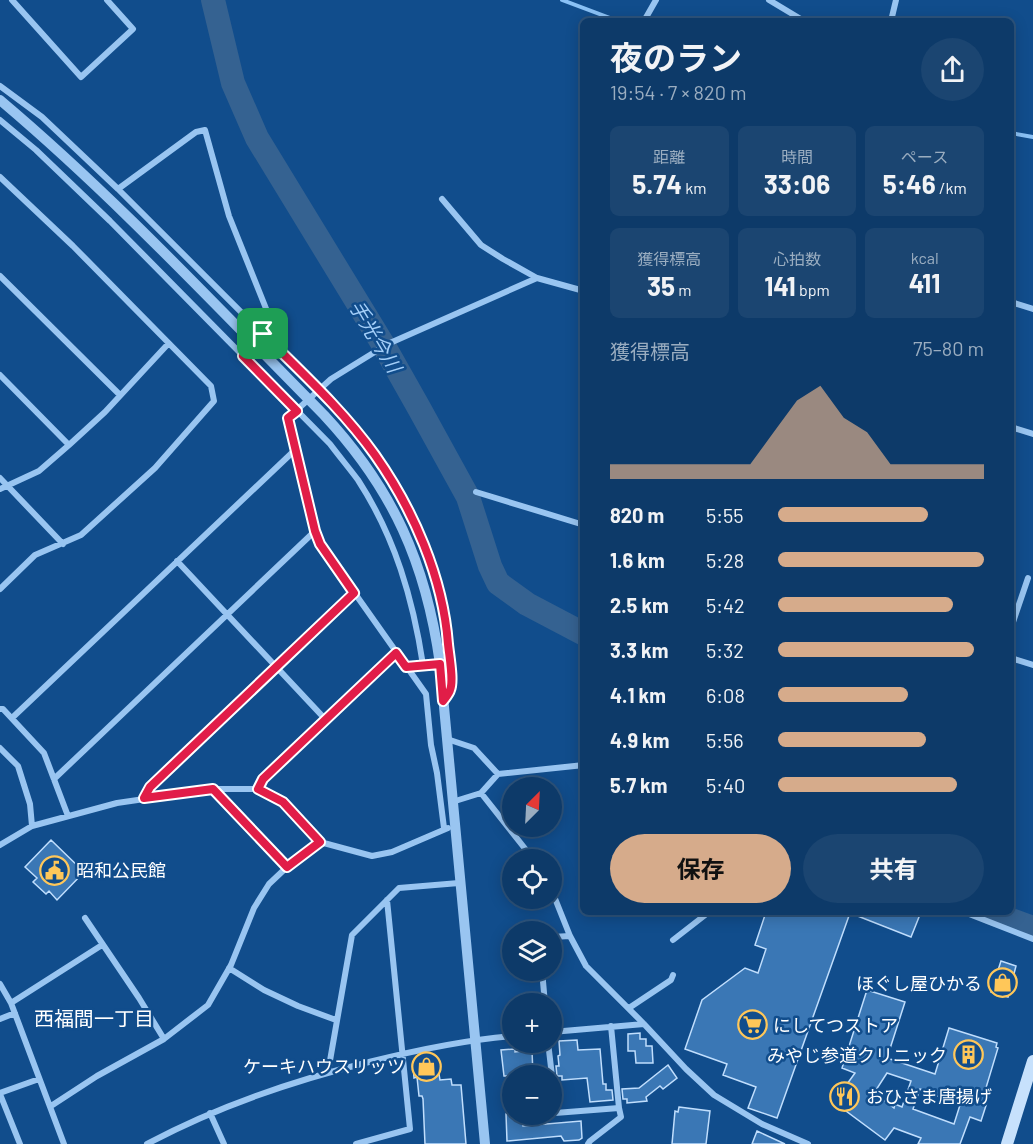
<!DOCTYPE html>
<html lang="ja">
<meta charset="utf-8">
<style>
:root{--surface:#0d3a69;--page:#1b4571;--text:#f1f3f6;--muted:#9aadc0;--line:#2d547d;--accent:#d6ab8b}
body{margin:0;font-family:Barlow,"Noto Sans JP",sans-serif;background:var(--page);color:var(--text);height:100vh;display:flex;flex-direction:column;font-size:22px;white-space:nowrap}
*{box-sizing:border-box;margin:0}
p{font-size:20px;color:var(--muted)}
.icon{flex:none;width:33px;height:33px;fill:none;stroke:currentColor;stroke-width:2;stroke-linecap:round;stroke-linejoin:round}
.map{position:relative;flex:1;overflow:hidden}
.side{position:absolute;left:580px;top:18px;width:434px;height:897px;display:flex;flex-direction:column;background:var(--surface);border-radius:9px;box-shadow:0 3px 15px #0003,0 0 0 2px var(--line)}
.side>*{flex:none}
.needle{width:39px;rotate:24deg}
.controls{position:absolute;left:502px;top:777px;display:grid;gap:12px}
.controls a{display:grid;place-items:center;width:60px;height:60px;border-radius:50%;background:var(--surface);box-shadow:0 3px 15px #0003,0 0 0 2px var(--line);font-size:30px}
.pin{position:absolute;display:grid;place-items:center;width:51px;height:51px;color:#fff;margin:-26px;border-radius:12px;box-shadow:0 3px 9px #0006}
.round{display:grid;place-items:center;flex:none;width:63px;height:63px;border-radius:32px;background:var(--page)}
.head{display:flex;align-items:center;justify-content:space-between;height:102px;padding:0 30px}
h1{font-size:33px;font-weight:700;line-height:45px}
.stats{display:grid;grid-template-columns:repeat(3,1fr);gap:9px;height:102px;padding:6px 30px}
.stats div{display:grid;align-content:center;border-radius:9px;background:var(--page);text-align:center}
.stats b{font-size:26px;font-weight:700}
.stats small{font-size:16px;font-weight:400}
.stats p{font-size:16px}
.chart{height:168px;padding:12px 30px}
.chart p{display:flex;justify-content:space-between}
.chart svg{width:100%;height:108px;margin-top:6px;fill:var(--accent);opacity:.7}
.cta{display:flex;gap:12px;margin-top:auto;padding:12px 30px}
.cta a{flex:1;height:69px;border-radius:36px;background:var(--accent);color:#111;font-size:24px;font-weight:700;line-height:69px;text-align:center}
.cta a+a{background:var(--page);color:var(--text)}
ul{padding:0 30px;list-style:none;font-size:20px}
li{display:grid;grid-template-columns:96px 72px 1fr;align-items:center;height:45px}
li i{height:15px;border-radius:8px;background:var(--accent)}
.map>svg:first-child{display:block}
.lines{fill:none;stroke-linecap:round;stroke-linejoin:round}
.stream{stroke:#8ac1f5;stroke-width:4}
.river{stroke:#356291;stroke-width:24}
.building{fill:#3a77b5;stroke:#c0defd;stroke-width:1.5;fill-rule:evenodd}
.minor{stroke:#99c5f1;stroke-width:6}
.tertiary{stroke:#99c5f1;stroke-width:10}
.secondary{stroke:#c7e1fc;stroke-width:12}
.route-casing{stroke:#fff;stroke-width:12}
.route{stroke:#e11d48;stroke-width:8}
.labels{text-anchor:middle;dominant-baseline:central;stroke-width:5;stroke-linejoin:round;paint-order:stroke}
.poi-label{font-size:18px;fill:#fff;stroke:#114d8c;text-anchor:start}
.water-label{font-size:20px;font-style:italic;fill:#a4cff9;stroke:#114d8c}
.neighbourhood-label{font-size:20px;fill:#fff;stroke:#114d8c}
</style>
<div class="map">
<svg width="1033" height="1144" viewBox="0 0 1033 1144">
<rect width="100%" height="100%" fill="#114d8c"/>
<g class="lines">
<!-- stream -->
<path class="stream" d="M 562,0 L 618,21
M 1011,133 L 1033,137"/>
<!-- river -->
<path class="river" d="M 213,0 L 233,83 L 257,138 L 384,346 L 419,408 L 468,497 L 490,566 L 498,583 L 527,604 L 584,634
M 989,912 L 1033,928"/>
</g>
<!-- building -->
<path class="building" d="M 51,840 L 84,872 L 57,900 L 49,891 L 46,894 L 33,882 L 37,878 L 25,867 Z
M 766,912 L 921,912 L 911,937 L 850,913 L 777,1118 L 748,1108 L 756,1087 L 723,1075 L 727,1064 L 685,1049 L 702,1000 L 745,968 L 758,973 L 766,949 L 755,945 Z
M 1001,961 L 1016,966 L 1008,997 L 991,992 Z
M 867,990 L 905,1002 L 887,1058 L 935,1074 L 949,1028 L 997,1043 L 996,1047 L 998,1048 L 985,1091 L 990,1093 L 981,1121 L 970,1117 L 960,1144 L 918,1144 L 921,1138 L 894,1128 L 885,1140 L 838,1105 L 843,1098 L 839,1095 L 855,1073 L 842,1068 ZM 887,1073 L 911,1081 L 902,1107 L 895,1104 L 894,1108 L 874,1093 ZM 920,1089 L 960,1105 L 954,1124 L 913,1109 Z
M 640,1033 L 640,1039 L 646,1039 L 646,1046 L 652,1046 L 653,1063 L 636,1063 L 635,1051 L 628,1051 L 628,1034 Z
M 577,1040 L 578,1050 L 600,1049 L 603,1084 L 606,1084 L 606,1090 L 612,1090 L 613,1100 L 590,1102 L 587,1078 L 562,1080 L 562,1076 L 557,1076 L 556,1066 L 559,1066 L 558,1056 L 560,1055 L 559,1041 Z
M 515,1049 L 515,1052 L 532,1050 L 533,1076 L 504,1076 L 501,1050 Z
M 436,1056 L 440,1080 L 451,1079 L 452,1085 L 461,1085 L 466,1144 L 425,1144 L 423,1099 L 422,1096 L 419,1096 L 417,1077 L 414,1078 L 413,1064 L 414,1061 L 423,1060 L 423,1058 Z
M 668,1065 L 677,1078 L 663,1089 L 660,1086 L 646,1097 L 647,1101 L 627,1103 L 627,1099 L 623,1099 L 622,1089 L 639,1088 Z
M 679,1107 L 710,1111 L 706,1144 L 672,1144 L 675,1111 L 678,1112 Z
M 506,1114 L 521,1114 L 523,1126 L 581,1121 L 582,1138 L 579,1140 L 564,1141 L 561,1136 L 507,1141 Z
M 757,1131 L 785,1144 L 752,1144 Z"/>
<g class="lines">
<!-- minor -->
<path class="minor" d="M 12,0 L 81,77 L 133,29 L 107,0
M 769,0 L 804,21
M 644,21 L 656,0
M 891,21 L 896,0
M 0,86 L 42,117 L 118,189 L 319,390 L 375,455 L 396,488 L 418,529 L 433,573 L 446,622 L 451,688 L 445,698
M 0,120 L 36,150 L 110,221 L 330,444 C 339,456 349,468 358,480 C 395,537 413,599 423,665
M 0,177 L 73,246 L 211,386 L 214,401 L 155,468 L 81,535 L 35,555 L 0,589
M 118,189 L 196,132 L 205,130 L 229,216 L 267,311 C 268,333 257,341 243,356
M 442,199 L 481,245 L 503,259 L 537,278 L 584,291
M 0,276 L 120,395
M 1011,302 L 1033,309
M 390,343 L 537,278
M 378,350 L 331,379 L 288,418 L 315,531 L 320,544 L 426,694 L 431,745 L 437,773 L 444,828
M 0,375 L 69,445
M 1011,427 L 1033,434
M 0,478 L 63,544
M 0,489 L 39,471 L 69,445 L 105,412 L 168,344
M 476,492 L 584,525
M 177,561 L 326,720
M 1011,628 L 1028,578
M 1011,658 L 1033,665
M 406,667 L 440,664
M 0,709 L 3,709 L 44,753 L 68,816
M 12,718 L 296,449
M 447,739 L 474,748 L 498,774
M 0,748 L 18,766 L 30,804 L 32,826
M 54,779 L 315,531
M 213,789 L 287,867
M 258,789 L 263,779 L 396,653
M 481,793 L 534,860
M 144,798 L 150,787 L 354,593
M 452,802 L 481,793 L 498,774 L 584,765
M 0,845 L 32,826 L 117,803 L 213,789 L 258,789 L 283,802 L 320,842 L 372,856 L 392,852 L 448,828
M 552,891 L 570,936 L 586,966 L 644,1024 L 686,1069 L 714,1095 L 762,1124 L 808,1144
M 964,912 L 1033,939
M 85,918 L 139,998 L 164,1039
M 552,937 L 570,936
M 673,940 L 709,912
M 229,968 L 264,990 L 298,1006 L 336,1020
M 542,970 L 545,1004
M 0,984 L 11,1003 L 64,1144
M 11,1003 L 102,945
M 629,1008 L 671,980 L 673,975
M 0,1019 L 15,1013
M 552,1032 L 644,1024
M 548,1042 L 552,1076
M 328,1072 L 352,935 L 399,888 L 459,883
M 552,1080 L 555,1113 L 619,1108 L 611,1026
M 0,1093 L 39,1079
M 0,1094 L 20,1144
M 51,1106 L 97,1076 L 164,1039 L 208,1005 L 231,965 L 254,908 L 269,884 L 287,867 L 320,842
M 210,1113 L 224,1144
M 147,1144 C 218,1106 292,1081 369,1062 C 417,1050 464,1040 513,1036
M 356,1144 L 410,1129 L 387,900
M 588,1144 L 590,1141 L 621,1117 L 619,1108"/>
<!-- tertiary -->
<path class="tertiary" d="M 0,100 C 115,197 218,308 324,415 C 393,489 426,563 440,664 L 485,1144"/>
<!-- secondary -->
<path class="secondary" d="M 1007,1144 L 1033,1061"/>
</g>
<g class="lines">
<defs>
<path id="route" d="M 263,334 C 301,372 343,410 375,455 C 413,509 443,577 448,644 C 449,655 454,681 450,690 C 449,694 445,698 443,701 L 440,664 L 406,667 L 396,653 L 263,779 L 258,789 L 283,802 L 320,842 L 287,867 L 213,789 L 144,798 L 150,787 L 354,593 L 320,544 L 315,531 L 288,418 L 297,411 L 243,356 Z"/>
</defs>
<!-- route casing -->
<use href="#route" class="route-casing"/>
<!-- route -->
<use href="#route" class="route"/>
</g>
<!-- icons -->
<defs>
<symbol id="civic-ring" viewBox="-11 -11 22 22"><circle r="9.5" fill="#114d8c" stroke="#ffc759" stroke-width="1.5"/><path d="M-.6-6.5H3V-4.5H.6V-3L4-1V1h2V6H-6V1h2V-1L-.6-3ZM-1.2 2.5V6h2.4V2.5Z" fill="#ffc759"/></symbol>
<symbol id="shop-ring" viewBox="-11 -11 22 22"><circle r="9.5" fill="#114d8c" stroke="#ffc759" stroke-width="1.5"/><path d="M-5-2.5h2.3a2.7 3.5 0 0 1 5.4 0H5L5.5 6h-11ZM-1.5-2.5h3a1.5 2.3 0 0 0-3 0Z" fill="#ffc759"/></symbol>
<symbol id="supermarket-ring" viewBox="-11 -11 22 22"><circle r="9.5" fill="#114d8c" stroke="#ffc759" stroke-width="1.5"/><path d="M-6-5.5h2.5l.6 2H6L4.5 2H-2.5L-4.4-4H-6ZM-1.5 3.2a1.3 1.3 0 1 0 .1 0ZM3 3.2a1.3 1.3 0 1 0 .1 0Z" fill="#ffc759"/></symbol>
<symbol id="building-ring" viewBox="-11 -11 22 22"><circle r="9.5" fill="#114d8c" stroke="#ffc759" stroke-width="1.5"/><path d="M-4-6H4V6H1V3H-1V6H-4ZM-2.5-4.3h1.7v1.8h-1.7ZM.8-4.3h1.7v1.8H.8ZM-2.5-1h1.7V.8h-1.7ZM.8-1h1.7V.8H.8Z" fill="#ffc759"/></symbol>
<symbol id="restaurant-ring" viewBox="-11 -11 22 22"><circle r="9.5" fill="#114d8c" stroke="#ffc759" stroke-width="1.5"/><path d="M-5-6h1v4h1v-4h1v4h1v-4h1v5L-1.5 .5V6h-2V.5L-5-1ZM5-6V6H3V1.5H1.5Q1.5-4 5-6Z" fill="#ffc759"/></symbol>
</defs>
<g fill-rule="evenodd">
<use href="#civic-ring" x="38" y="854" width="33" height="33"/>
<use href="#shop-ring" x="986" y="966" width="33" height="33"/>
<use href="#supermarket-ring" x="736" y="1008" width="33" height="33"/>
<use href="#building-ring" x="952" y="1038" width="33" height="33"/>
<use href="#shop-ring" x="410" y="1050" width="33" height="33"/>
<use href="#restaurant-ring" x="828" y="1080" width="33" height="33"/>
</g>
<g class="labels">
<!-- poi labels -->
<g class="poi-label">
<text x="76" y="870">昭和公民館</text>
<text x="982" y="983" text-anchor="end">ほぐし屋ひかる</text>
<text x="773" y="1025">にしてつストア</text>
<text x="947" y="1055" text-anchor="end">みやじ参道クリニック</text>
<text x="405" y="1066" text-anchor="end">ケーキハウスリッツ</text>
<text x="866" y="1096">おひさま唐揚げ</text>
</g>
<!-- water labels -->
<g class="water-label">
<text transform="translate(376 336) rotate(59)">手光今川</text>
</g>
<!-- neighbourhood labels -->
<g class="neighbourhood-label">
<text x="94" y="1018">西福間一丁目</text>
</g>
</g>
</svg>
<div class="controls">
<a><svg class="needle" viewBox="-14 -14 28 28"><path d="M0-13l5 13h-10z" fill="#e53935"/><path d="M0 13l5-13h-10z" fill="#9aadc0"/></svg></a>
<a><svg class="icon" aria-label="locate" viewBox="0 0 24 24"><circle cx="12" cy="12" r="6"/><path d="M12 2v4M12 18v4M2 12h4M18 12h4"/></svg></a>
<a><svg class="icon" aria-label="layers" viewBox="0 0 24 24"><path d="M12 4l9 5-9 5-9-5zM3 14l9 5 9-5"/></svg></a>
<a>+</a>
<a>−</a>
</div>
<div class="pin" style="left:263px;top:334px;background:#1e9e55"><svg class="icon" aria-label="arrive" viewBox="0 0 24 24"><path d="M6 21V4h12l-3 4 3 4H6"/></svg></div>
<section class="side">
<div class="head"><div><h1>夜のラン</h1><p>19:54 · 7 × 820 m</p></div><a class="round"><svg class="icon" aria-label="share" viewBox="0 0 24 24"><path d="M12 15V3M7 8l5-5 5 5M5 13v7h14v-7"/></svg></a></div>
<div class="stats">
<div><p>距離</p><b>5.74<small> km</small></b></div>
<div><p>時間</p><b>33:06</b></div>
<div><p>ペース</p><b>5:46<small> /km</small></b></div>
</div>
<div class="stats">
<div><p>獲得標高</p><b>35<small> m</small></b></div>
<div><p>心拍数</p><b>141<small> bpm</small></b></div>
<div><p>kcal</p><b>411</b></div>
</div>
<div class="chart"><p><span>獲得標高</span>75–80 m</p>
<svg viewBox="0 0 160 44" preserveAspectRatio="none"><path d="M0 44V38L10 38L20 38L30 38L40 38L50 38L60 38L70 25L80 12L90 6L100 19L110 25L120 38L130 38L140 38L150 38L160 38V44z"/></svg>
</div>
<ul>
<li><b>820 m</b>5:55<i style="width:73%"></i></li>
<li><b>1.6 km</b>5:28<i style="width:100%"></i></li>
<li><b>2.5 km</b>5:42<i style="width:85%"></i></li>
<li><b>3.3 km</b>5:32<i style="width:95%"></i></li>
<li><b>4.1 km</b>6:08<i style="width:63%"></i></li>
<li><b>4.9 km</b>5:56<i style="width:72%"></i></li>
<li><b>5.7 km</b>5:40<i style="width:87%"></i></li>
</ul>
<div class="cta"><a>保存</a><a>共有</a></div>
</section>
</div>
